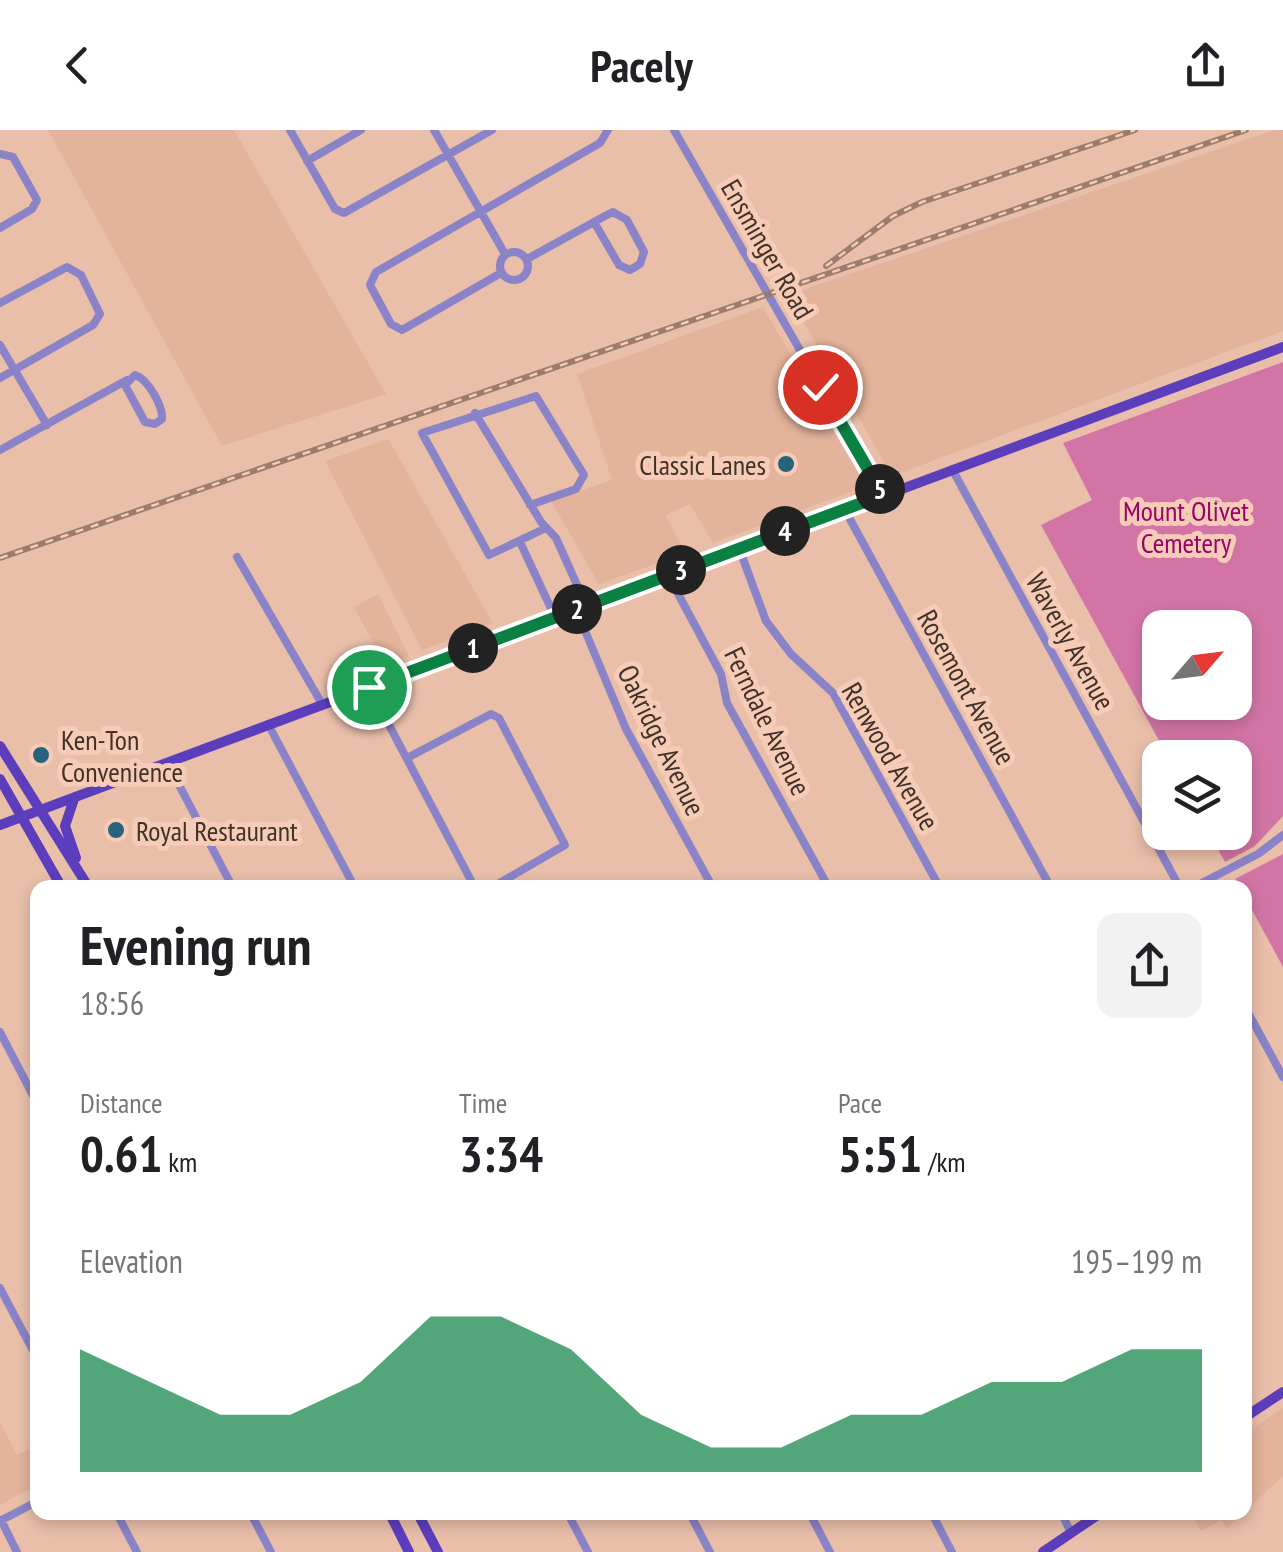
<!DOCTYPE html>
<meta charset="utf-8">
<style>
:root{--surface:#fff;--page:#f2f2f2;--text:#202124;--muted:#757577;--accent:#0b8043}
body{margin:0;font-family:"PT Sans Narrow",sans-serif;background:var(--page);color:var(--text);height:100vh;display:flex;flex-direction:column;font-size:38px;white-space:nowrap}
*{box-sizing:border-box;margin:0}
p{font-size:32px;color:var(--muted)}
.icon{flex:none;width:55px;height:55px;fill:none;stroke:currentColor;stroke-width:2;stroke-linecap:round;stroke-linejoin:round}
.map{position:relative;flex:1;overflow:hidden}
.panel{position:absolute;left:30px;top:750px;width:1222px;height:640px;display:flex;flex-direction:column;background:var(--surface);border-radius:20px;box-shadow:0 5px 15px #0003}
.panel>*{flex:none}
.needle{width:65px;rotate:62deg}
.buttons{position:absolute;left:1142px;top:480px;display:grid;gap:20px}
.buttons a{display:grid;place-items:center;width:110px;height:110px;border-radius:20px;background:var(--surface);box-shadow:0 5px 15px #0003;font-size:50px}
.pin{position:absolute;display:grid;place-items:center;width:85px;height:85px;color:#fff;margin:-42px;border:5px solid #fff;border-radius:50%;box-shadow:0 2px 10px #0007}
.km{position:absolute;width:50px;height:50px;margin:-25px;border-radius:50%;background:#222;color:#fff;font-size:28px;line-height:50px;text-align:center}
.round{display:grid;place-items:center;flex:none;width:105px;height:105px;border-radius:20px;background:var(--page)}
.headline{display:flex;align-items:center;justify-content:space-between;height:170px;padding:0 50px}
h1{font-size:55px;font-weight:600;line-height:75px}
.figures{display:grid;grid-template-columns:repeat(3,1fr);gap:15px;height:170px;padding:10px 50px}
.figures div{display:grid;align-content:center}
.figures b{font-size:50px;font-weight:600}
.figures small{font-size:28px;font-weight:400}
.figures p{font-size:28px}
.chart{height:280px;padding:20px 50px}
.chart p{display:flex;justify-content:space-between}
.chart svg{width:100%;height:180px;margin-top:10px;fill:var(--accent);opacity:.7}
header{display:flex;justify-content:space-between;align-items:center;height:130px;padding:0 50px;background:var(--surface);font-size:45px;font-weight:600}
.map>svg:first-child{display:block}
.built{fill:#e3b39b}
.green{fill:#d275a6;fill-rule:evenodd}
.lines{fill:none;stroke-linecap:round;stroke-linejoin:round}
.minor{stroke:#8a83c7;stroke-width:8}
.major{stroke:#5c3ebd;stroke-width:10}
.rail-casing{stroke:#9b7d6e;stroke-width:6}
.rail{stroke:#f6ccb7;stroke-width:2.5;stroke-dasharray:8;stroke-linecap:butt}
.route-casing{stroke:#fff;stroke-width:20}
.route{stroke:#0b8043;stroke-width:12}
.poi-dot{fill:#27637b;stroke:#f6ccb7;stroke-width:4}
.labels{text-anchor:middle;dominant-baseline:central;stroke-width:10;stroke-linejoin:round;paint-order:stroke}
.street-label{font-size:28px;fill:#413129;stroke:#f6ccb7}
.poi-label{font-size:28px;fill:#413129;stroke:#f6ccb7;text-anchor:start}
.park-label{font-size:28px;fill:#9a0069;stroke:#f6ccb7}
</style>
<header><svg class="icon" aria-label="back" viewBox="0 0 24 24"><path d="M15 5l-7 7 7 7"/></svg>Pacely<svg class="icon" aria-label="share" viewBox="0 0 24 24"><path d="M12 15V3M7 8l5-5 5 5M5 13v7h14v-7"/></svg></header>
<div class="map">
<svg width="1283" height="1422" viewBox="0 0 1283 1422">
<rect width="100%" height="100%" fill="#e9bfaa"/>
<!-- built -->
<path class="built" d="M 48,0 L 234,0 L 386,264 L 222,316 Z
M 1275,0 L 1283,0 L 1283,201 L 892,346 L 788,165 Z
M 763,177 L 860,345 L 858,359 L 713,413 L 690,374 L 665,385 L 686,423 L 599,454 L 551,371 L 612,350 L 577,244 Z
M 388,309 L 493,493 L 422,520 L 325,331 Z
M 378,464 L 409,526 L 385,534 L 354,477 Z
M 1283,1278 L 1283,1346 L 1245,1381 L 1245,1304 Z
M 0,1292 L 17,1325 L 38,1315 L 37,1355 L 0,1375 Z
M 1191,1383 L 1243,1383 L 1227,1398 L 1221,1390 L 1201,1401 Z"/>
<!-- green -->
<path class="green" d="M 1283,232 L 1283,686 L 1255,716 L 1225,732 L 1209,703 L 1235,702 L 1235,628 L 1168,627 L 1041,395 L 1092,370 L 1063,313 ZM 1160,498 L 1235,498 L 1235,572 L 1160,572 Z
M 1283,724 L 1283,837 L 1245,767 L 1245,758 L 1235,749 Z"/>
<g class="lines">
<!-- minor -->
<path class="minor" d="M 290,0 L 335,79 L 344,83 L 492,0
M 434,0 L 505,124
M 674,0 L 883,365
M 0,24 L 13,27 L 37,70 L 32,79 L 0,98
M 307,31 L 361,0
M500 136a14 14 0 1 1 28 0a14 14 0 1 1-28 0Z
M 527,129 L 605,86 L 613,82 L 627,90 L 644,122 L 640,134 L 630,140 L 619,135 L 594,92
M 501,143 L 402,200 L 391,194 L 370,155 L 376,142 L 600,13 L 608,0
M 0,173 L 67,137 L 81,145 L 100,184 L 93,195 L 0,248
M 0,215 L 47,295
M 135,245 C 148,249 163,276 162,289 L 155,294 L 145,292 L 125,255 Z
M 475,283 L 541,392 L 556,408 L 586,475
M 0,320 L 127,250
M 952,339 L 1180,758
M 530,375 L 576,359 L 584,345 L 536,266 L 422,303 L 489,425 L 546,398
M 845,380 L 1051,758
M 520,412 L 555,487
M 739,418 L 766,491 L 791,524 L 833,563 L 940,758
M 237,427 L 322,574
M 668,445 L 721,544 L 727,573 L 829,758
M 576,479 L 626,599 L 713,758
M 369,557 L 475,758
M 268,594 L 355,758
M 407,628 L 491,584 L 499,588 L 565,715 L 491,758
M 167,632 L 233,758
M 1192,758 L 1258,724 L 1283,705
M 1245,877 L 1283,947
M 0,902 L 38,975
M 0,1158 L 38,1230
M 116,1382 L 137,1422
M 250,1382 L 271,1422
M 567,1382 L 588,1422
M 689,1382 L 710,1422
M 809,1382 L 830,1422
M 931,1382 L 952,1422
M 1061,1382 L 1071,1403
M 1,1390 L 17,1422
M 0,1391 L 38,1371"/>
<!-- major -->
<path class="major" d="M 0,616 L 89,758
M 0,649 L 62,758
M 74,669 L 65,696 L 76,728
M 0,695 L 1283,217
M 1245,1287 L 1283,1262
M 389,1382 L 409,1422
M 417,1382 L 438,1422
M 1043,1422 L 1102,1382"/>
<defs>
<path id="rail" d="M 826,136 L 893,86 L 922,72 L 1135,0
M 0,428 L 1246,0"/>
</defs>
<!-- rail casing -->
<use href="#rail" class="rail-casing"/>
<!-- rail -->
<use href="#rail" class="rail"/>
</g>
<g class="lines">
<defs>
<path id="route" d="M 369,557 L 883,365 L 820,257"/>
</defs>
<!-- route casing -->
<use href="#route" class="route-casing"/>
<!-- route -->
<use href="#route" class="route"/>
</g>
<!-- markers -->
<g class="poi-dot">
<circle cx="786" cy="334" r="10"/>
<circle cx="41" cy="625" r="10"/>
<circle cx="116" cy="700" r="10"/>
</g>
<g class="labels">
<!-- street labels -->
<g class="street-label">
<text transform="translate(768 119) rotate(60)">Ensminger Road</text>
<text transform="translate(1071 511) rotate(61)">Waverly Avenue</text>
<text transform="translate(967 557) rotate(61)">Rosemont Avenue</text>
<text transform="translate(768 591) rotate(64)">Ferndale Avenue</text>
<text transform="translate(662 610) rotate(64)">Oakridge Avenue</text>
<text transform="translate(891 626) rotate(60)">Renwood Avenue</text>
</g>
<!-- poi labels -->
<g class="poi-label">
<text x="766" y="334" text-anchor="end">Classic Lanes</text>
<text x="61" y="609">Ken-Ton<tspan x="61" dy="32">Convenience</tspan></text>
<text x="136" y="700">Royal Restaurant</text>
</g>
<!-- park labels -->
<g class="park-label">
<text x="1186" y="380">Mount Olivet<tspan x="1186" dy="32">Cemetery</tspan></text>
</g>
</g>
</svg>
<div class="buttons">
<a><svg class="needle" viewBox="-14 -14 28 28"><path d="M0-13l5 13h-10z" fill="#e53935"/><path d="M0 13l5-13h-10z" fill="#757577"/></svg></a>
<a><svg class="icon" aria-label="layers" viewBox="0 0 24 24"><path d="M12 4l9 5-9 5-9-5zM3 14l9 5 9-5"/></svg></a>
</div>
<div class="pin" style="left:369px;top:557px;background:#1e9e55"><svg class="icon" aria-label="arrive" viewBox="0 0 24 24"><path d="M6 21V4h12l-3 4 3 4H6"/></svg></div>
<div class="pin" style="left:820px;top:257px;background:#d93025"><svg class="icon" aria-label="check" viewBox="0 0 24 24"><path d="M5 12l5 5 9-10"/></svg></div>
<b class="km" style="left:473px;top:518px">1</b>
<b class="km" style="left:577px;top:479px">2</b>
<b class="km" style="left:681px;top:440px">3</b>
<b class="km" style="left:785px;top:401px">4</b>
<b class="km" style="left:880px;top:359px">5</b>
<section class="panel">
<div class="headline"><div><h1>Evening run</h1><p>18:56</p></div><a class="round"><svg class="icon" aria-label="share" viewBox="0 0 24 24"><path d="M12 15V3M7 8l5-5 5 5M5 13v7h14v-7"/></svg></a></div>
<div class="figures">
<div><p>Distance</p><b>0.61<small> km</small></b></div>
<div><p>Time</p><b>3:34</b></div>
<div><p>Pace</p><b>5:51<small> /km</small></b></div>
</div>
<div class="chart"><p><span>Elevation</span>195–199 m</p>
<svg viewBox="0 0 160 44" preserveAspectRatio="none"><path d="M0 44V14L10 22L20 30L30 30L40 22L50 6L60 6L70 14L80 30L90 38L100 38L110 30L120 30L130 22L140 22L150 14L160 14V44z"/></svg>
</div>
</section>
</div>
